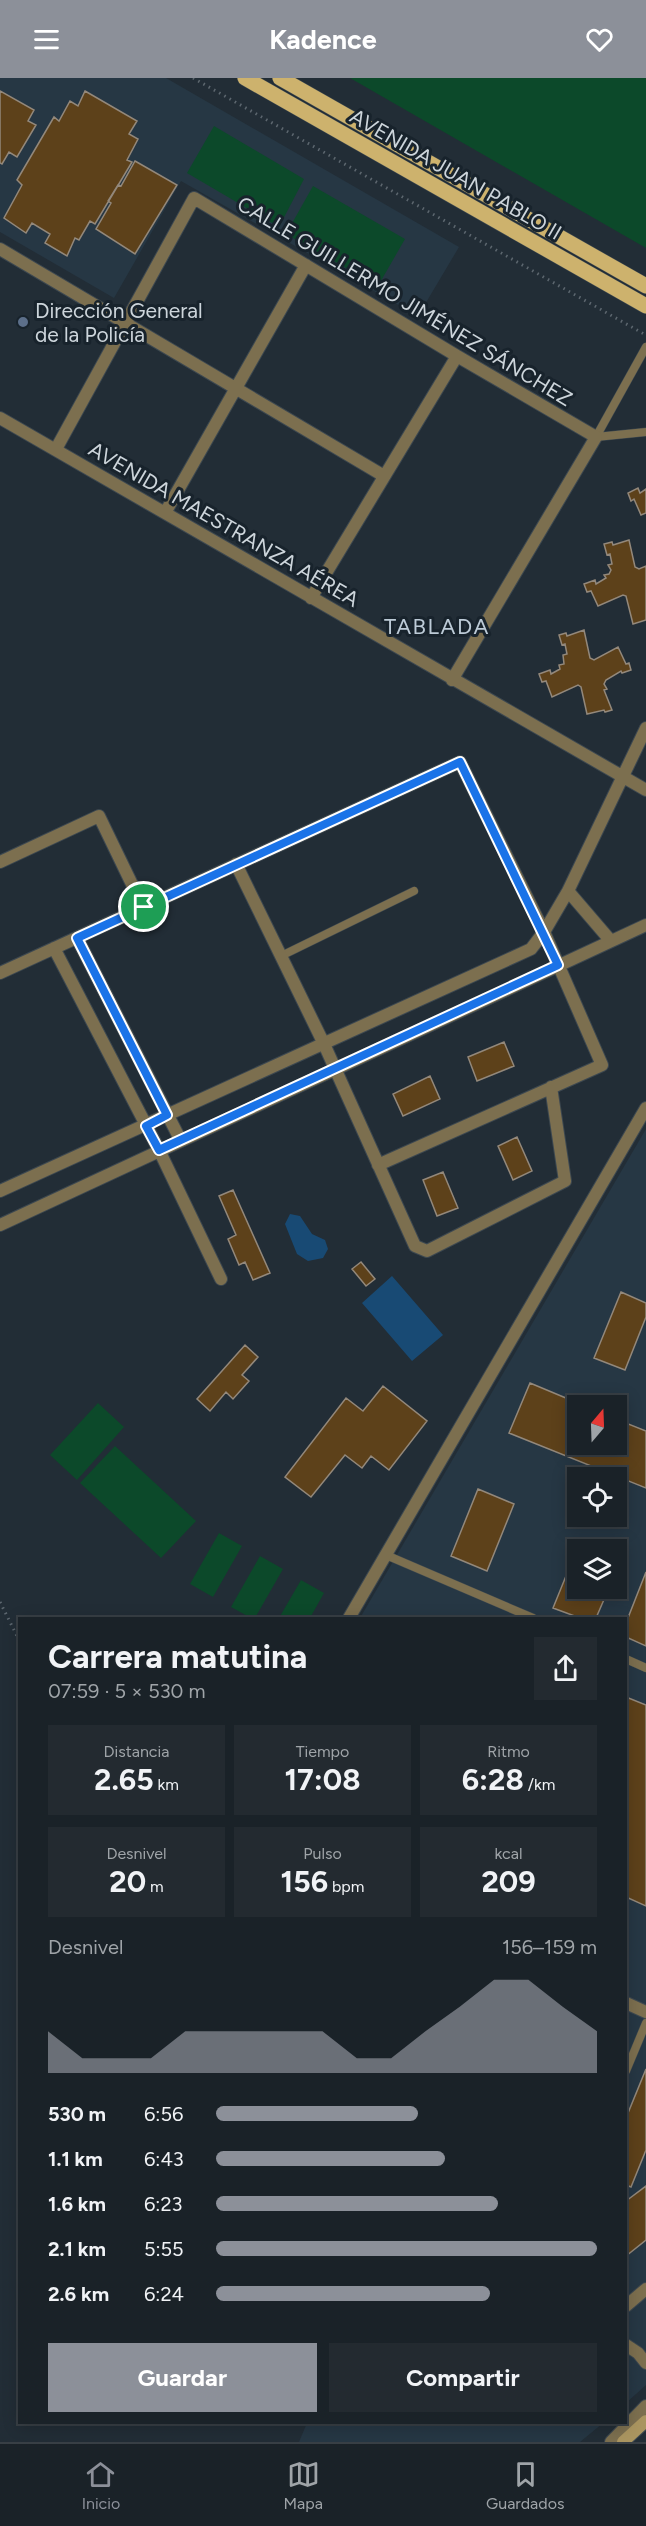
<!DOCTYPE html>
<html lang="es">
<meta charset="utf-8">
<style>
:root{--surface:#1a2228;--page:#232a30;--text:#f1f3f6;--muted:#9fa4a8;--line:#383f45;--accent:#8c9099}
body{margin:0;font-family:Figtree,sans-serif;background:var(--page);color:var(--text);height:100vh;display:flex;flex-direction:column;font-size:22px;white-space:nowrap}
*{box-sizing:border-box;margin:0}
p{font-size:20px;color:var(--muted)}
.icon{flex:none;width:33px;height:33px;fill:none;stroke:currentColor;stroke-width:2;stroke-linecap:round;stroke-linejoin:round}
.map{position:relative;flex:1;overflow:hidden}
.panel{position:absolute;left:18px;top:1539px;width:609px;height:807px;display:flex;flex-direction:column;background:var(--surface);border-radius:0px;box-shadow:0 3px 15px #0003,0 0 0 2px var(--line)}
.panel>*{flex:none}
.needle{width:39px;rotate:19deg}
.fabs{position:absolute;left:567px;top:1317px;display:grid;gap:12px}
.fabs a{display:grid;place-items:center;width:60px;height:60px;border-radius:0px;background:var(--surface);box-shadow:0 3px 15px #0003,0 0 0 2px var(--line);font-size:30px}
.pin{position:absolute;display:grid;place-items:center;width:51px;height:51px;color:#fff;margin:-26px;border:3px solid #fff;border-radius:50%;box-shadow:0 2px 6px #0007}
.round{display:grid;place-items:center;flex:none;width:63px;height:63px;border-radius:0px;background:var(--page)}
.head{display:flex;align-items:center;justify-content:space-between;height:102px;padding:0 30px}
h1{font-size:33px;font-weight:700;line-height:45px}
.figures{display:grid;grid-template-columns:repeat(3,1fr);gap:9px;height:102px;padding:6px 30px}
.figures div{display:grid;align-content:center;border-radius:0px;background:var(--page);text-align:center}
.figures b{font-size:30px;font-weight:700}
.figures small{font-size:16px;font-weight:400}
.figures p{font-size:16px}
.chart{height:168px;padding:12px 30px}
.chart p{display:flex;justify-content:space-between}
.chart svg{width:100%;height:108px;margin-top:6px;fill:var(--accent);opacity:.7}
.button{display:flex;gap:12px;margin-top:auto;padding:12px 30px}
.button a{flex:1;height:69px;border-radius:0px;background:var(--accent);color:#fff;font-size:24px;font-weight:700;line-height:69px;text-align:center}
.button a+a{background:var(--page);color:var(--text)}
ul{padding:0 30px;list-style:none;font-size:20px}
li{display:grid;grid-template-columns:96px 72px 1fr;align-items:center;height:45px}
li i{height:15px;border-radius:8px;background:var(--accent)}
header{display:flex;justify-content:space-between;align-items:center;height:78px;padding:0 30px;background:var(--accent);color:#fff;font-size:27px;font-weight:700}
.menu{display:flex;justify-content:space-around;align-items:center;height:84px;border-top:2px solid var(--line);background:var(--surface);font-size:16px;color:var(--muted)}
.menu a{display:grid;justify-items:center;gap:3px}
.menu .current{color:var(--accent)}
.map>svg:first-child{display:block}
.built{fill:#263744;fill-rule:evenodd}
.green{fill:#0c492a}
.water{fill:#184a74}
.building{fill:#5d411a;stroke:#93887b;stroke-width:1.5}
.lines{fill:none;stroke-linecap:round;stroke-linejoin:round}
.lane-casing{stroke:#3d4850;stroke-width:9}
.street-casing{stroke:#3d4850;stroke-width:14}
.secondary-casing{stroke:#3d4850;stroke-width:14}
.primary-casing{stroke:#3d4850;stroke-width:16}
.path{stroke:#5d676f;stroke-width:3;stroke-dasharray:1.5 4.5;stroke-linecap:butt}
.lane{stroke:#7c6f4f;stroke-width:8}
.street{stroke:#7c6f4f;stroke-width:12}
.secondary{stroke:#aa9560;stroke-width:12}
.primary{stroke:#cdb26d;stroke-width:15}
.route-casing{stroke:#fff;stroke-width:12}
.route{stroke:#1a73e8;stroke-width:8}
.service-dot{fill:#5c6f8a;stroke:#18232c;stroke-width:2}
.labels{text-anchor:middle;dominant-baseline:central;stroke-width:6;stroke-linejoin:round;paint-order:stroke}
.street-label{font-size:21px;fill:#cdd5db;stroke:#18232c}
.poi-label{font-size:21px;fill:#cdd5db;stroke:#18232c;text-anchor:start}
.neighbourhood-label{font-size:22px;letter-spacing:1.5px;fill:#bdcbd7;stroke:#18232c}
</style>
<header><svg class="icon" aria-label="menu" viewBox="0 0 24 24"><path d="M4 6h16M4 12h16M4 18h16"/></svg>Kadence<svg class="icon" aria-label="heart" viewBox="0 0 24 24"><path d="M12 20l-8-8c-3-5 5-10 8-4 3-6 11-1 8 4z"/></svg></header>
<div class="map">
<svg width="646" height="2364" viewBox="0 0 646 2364">
<rect width="100%" height="100%" fill="#222d36"/>
<!-- built -->
<path class="built" d="M 0,0 L 166,0 L 459,169 L 418,238 L 181,103 L 114,220 L 0,154 Z
M 646,1051 L 646,2307 L 626,2325 L 626,1540 L 360,1540 ZM 578,1328 L 616,1328 L 616,1366 L 578,1366 ZM 578,1400 L 616,1400 L 616,1438 L 578,1438 ZM 578,1472 L 616,1472 L 616,1510 L 578,1510 Z
M 307,2345 L 307,2344 L 603,2345 L 580,2364 L 299,2364 Z"/>
<!-- green -->
<path class="green" d="M 350,0 L 646,0 L 646,170 Z
M 214,48 L 304,101 L 279,149 L 187,95 Z
M 313,108 L 405,161 L 378,208 L 286,156 Z
M 98,1325 L 124,1349 L 77,1402 L 50,1377 Z
M 115,1368 L 196,1443 L 161,1480 L 80,1405 Z
M 219,1455 L 242,1468 L 213,1519 L 190,1506 Z
M 260,1478 L 283,1491 L 255,1540 L 251,1540 L 231,1529 Z
M 301,1502 L 324,1515 L 310,1540 L 279,1540 Z"/>
<!-- water -->
<path class="water" d="M 290,1136 L 300,1138 L 312,1156 L 325,1162 L 328,1171 L 323,1180 L 308,1183 L 297,1176 L 285,1146 Z
M 392,1198 L 443,1257 L 412,1283 L 362,1225 Z"/>
<!-- building -->
<path class="building" d="M 0,13 L 34,32 L 28,43 L 36,47 L 17,79 L 9,74 L 2,86 L 0,85 Z
M 85,13 L 137,43 L 129,56 L 138,61 L 127,82 L 132,84 L 95,146 L 90,143 L 79,162 L 75,160 L 67,178 L 45,165 L 50,156 L 32,145 L 26,155 L 4,140 L 22,107 L 17,102 L 54,39 L 59,43 L 70,23 L 78,28 Z
M 135,83 L 177,107 L 135,176 L 96,151 L 111,125 L 108,123 L 118,107 L 121,108 Z
M 638,410 L 640,415 L 646,411 L 646,435 L 641,437 L 634,421 L 631,423 L 628,415 Z
M 629,462 L 635,489 L 639,491 L 646,488 L 646,542 L 633,546 L 626,518 L 623,517 L 598,528 L 591,513 L 587,514 L 584,506 L 595,502 L 596,506 L 606,500 L 604,497 L 609,496 L 611,492 L 608,487 L 612,486 L 610,476 L 607,477 L 604,466 L 612,464 L 613,467 Z
M 584,552 L 590,580 L 594,582 L 618,569 L 626,586 L 629,585 L 631,592 L 622,595 L 621,593 L 606,602 L 604,606 L 607,611 L 604,612 L 612,632 L 605,634 L 604,632 L 587,636 L 581,609 L 578,607 L 552,619 L 546,603 L 542,604 L 539,596 L 550,592 L 551,596 L 560,591 L 559,587 L 564,586 L 563,577 L 567,576 L 565,566 L 562,567 L 559,557 L 566,555 L 567,558 Z
M 504,964 L 514,988 L 477,1003 L 468,979 Z
M 430,998 L 440,1021 L 403,1038 L 393,1016 Z
M 517,1059 L 532,1093 L 513,1102 L 498,1068 Z
M 443,1094 L 458,1130 L 437,1138 L 423,1102 Z
M 233,1112 L 270,1195 L 253,1202 L 245,1184 L 239,1187 L 228,1161 L 236,1157 L 219,1118 Z
M 361,1184 L 375,1201 L 366,1208 L 352,1191 Z
M 621,1214 L 646,1225 L 646,1239 L 625,1292 L 594,1280 Z
M 245,1267 L 258,1279 L 242,1297 L 249,1303 L 233,1321 L 226,1314 L 210,1333 L 197,1321 Z
M 530,1305 L 585,1328 L 578,1328 L 578,1366 L 616,1366 L 616,1341 L 646,1353 L 646,1410 L 509,1355 Z
M 383,1308 L 427,1343 L 389,1392 L 371,1378 L 362,1390 L 345,1377 L 311,1419 L 285,1399 L 346,1320 L 363,1333 Z
M 478,1411 L 514,1426 L 487,1493 L 451,1478 Z
M 579,1466 L 593,1472 L 578,1472 L 578,1510 L 609,1510 L 596,1540 L 580,1540 L 553,1530 Z
M 646,1494 L 646,1568 L 626,1559 L 626,1545 Z
M 626,1619 L 646,1627 L 646,1828 L 626,1819 Z
M 646,1991 L 646,2072 L 631,2109 L 626,2107 L 626,2040 Z
M 646,2108 L 646,2162 L 626,2178 L 626,2123 Z"/>
<g class="lines">
<defs>
<path id="lane" d="M 596,359 L 646,269
M 596,359 L 646,354
M 281,878 L 414,813
M 386,1477 L 533,1540
M 626,1581 L 646,1590
M 626,1993 L 646,1945"/>
<path id="street" d="M 0,171 L 384,398
M 0,340 L 646,712
M 56,371 L 194,120 L 457,278 L 596,359 L 452,602
M 165,435 L 306,187
M 311,520 L 457,278
M 0,784 L 99,738 L 143,829
M 236,786 L 324,966 L 415,1168 L 427,1173 L 565,1103 L 551,1009
M 568,813 L 610,862
M 77,860 L 180,1061
M 54,870 L 159,1072 L 221,1201
M 0,895 L 460,684 L 544,854 L 602,987 L 378,1087
M 0,1113 L 531,871 L 544,854 L 568,813 L 646,650
M 0,1147 L 646,847
M 349,1540 L 646,1030
M 626,1925 L 646,1934
M 626,2228 L 646,2211
M 626,2267 L 638,2275 L 646,2285
M 611,2364 L 646,2328"/>
<path id="secondary" d="M 623,2364 L 646,2343"/>
<path id="primary" d="M 245,0 L 646,228
M 280,0 L 646,208"/>
</defs>
<!-- lane casing -->
<use href="#lane" class="lane-casing"/>
<!-- street casing -->
<use href="#street" class="street-casing"/>
<!-- secondary casing -->
<use href="#secondary" class="secondary-casing"/>
<!-- primary casing -->
<use href="#primary" class="primary-casing"/>
<!-- path -->
<path class="path" d="M 193,0 L 644,256
M 0,1524 L 20,1564"/>
<!-- lane -->
<use href="#lane" class="lane"/>
<!-- street -->
<use href="#street" class="street"/>
<!-- secondary -->
<use href="#secondary" class="secondary"/>
<!-- primary -->
<use href="#primary" class="primary"/>
</g>
<g class="lines">
<defs>
<path id="route" d="M 460,684 L 558,887 L 159,1072 L 146,1048 L 167,1037 L 77,860 Z"/>
</defs>
<!-- route casing -->
<use href="#route" class="route-casing"/>
<!-- route -->
<use href="#route" class="route"/>
</g>
<!-- markers -->
<circle class="service-dot" cx="23" cy="244" r="6"/>
<g class="labels">
<!-- street labels -->
<g class="street-label">
<text transform="translate(456 96) rotate(30)">AVENIDA JUAN PABLO II</text>
<text transform="translate(405 223) rotate(31)">CALLE GUILLERMO JIMÉNEZ SÁNCHEZ</text>
<text transform="translate(224 446) rotate(30)">AVENIDA MAESTRANZA AÉREA</text>
</g>
<!-- poi labels -->
<g class="poi-label">
<text x="35" y="232">Dirección General<tspan x="35" dy="24">de la Policía</tspan></text>
</g>
<!-- neighbourhood labels -->
<g class="neighbourhood-label">
<text x="437" y="548">TABLADA</text>
</g>
</g>
</svg>
<div class="fabs">
<a><svg class="needle" viewBox="-14 -14 28 28"><path d="M0-13l5 13h-10z" fill="#e53935"/><path d="M0 13l5-13h-10z" fill="#9fa4a8"/></svg></a>
<a><svg class="icon" aria-label="locate" viewBox="0 0 24 24"><circle cx="12" cy="12" r="6"/><path d="M12 2v4M12 18v4M2 12h4M18 12h4"/></svg></a>
<a><svg class="icon" aria-label="layers" viewBox="0 0 24 24"><path d="M12 4l9 5-9 5-9-5zM3 14l9 5 9-5"/></svg></a>
</div>
<div class="pin" style="left:144px;top:829px;background:#1e9e55"><svg class="icon" aria-label="arrive" viewBox="0 0 24 24"><path d="M6 21V4h12l-3 4 3 4H6"/></svg></div>
<section class="panel">
<div class="head"><div><h1>Carrera matutina</h1><p>07:59 · 5 × 530 m</p></div><a class="round"><svg class="icon" aria-label="share" viewBox="0 0 24 24"><path d="M12 15V3M7 8l5-5 5 5M5 13v7h14v-7"/></svg></a></div>
<div class="figures">
<div><p>Distancia</p><b>2.65<small> km</small></b></div>
<div><p>Tiempo</p><b>17:08</b></div>
<div><p>Ritmo</p><b>6:28<small> /km</small></b></div>
</div>
<div class="figures">
<div><p>Desnivel</p><b>20<small> m</small></b></div>
<div><p>Pulso</p><b>156<small> bpm</small></b></div>
<div><p>kcal</p><b>209</b></div>
</div>
<div class="chart"><p><span>Desnivel</span>156–159 m</p>
<svg viewBox="0 0 160 44" preserveAspectRatio="none"><path d="M0 44V27L10 38L20 38L30 38L40 27L50 27L60 27L70 27L80 27L90 38L100 38L110 27L120 17L130 6L140 6L150 17L160 27V44z"/></svg>
</div>
<ul>
<li><b>530 m</b>6:56<i style="width:53%"></i></li>
<li><b>1.1 km</b>6:43<i style="width:60%"></i></li>
<li><b>1.6 km</b>6:23<i style="width:74%"></i></li>
<li><b>2.1 km</b>5:55<i style="width:100%"></i></li>
<li><b>2.6 km</b>6:24<i style="width:72%"></i></li>
</ul>
<div class="button"><a>Guardar</a><a>Compartir</a></div>
</section>
</div>
<nav class="menu">
<a class="current"><svg class="icon" aria-label="home" viewBox="0 0 24 24"><path d="M3 11l9-7 9 7M6 9v11h12V9"/></svg>Inicio</a>
<a><svg class="icon" aria-label="map" viewBox="0 0 24 24"><path d="M3 6l6-2 6 2 6-2v14l-6 2-6-2-6 2zM9 4v14M15 6v14"/></svg>Mapa</a>
<a><svg class="icon" aria-label="saved" viewBox="0 0 24 24"><path d="M7 4h10v16l-5-4-5 4z"/></svg>Guardados</a>
</nav>
